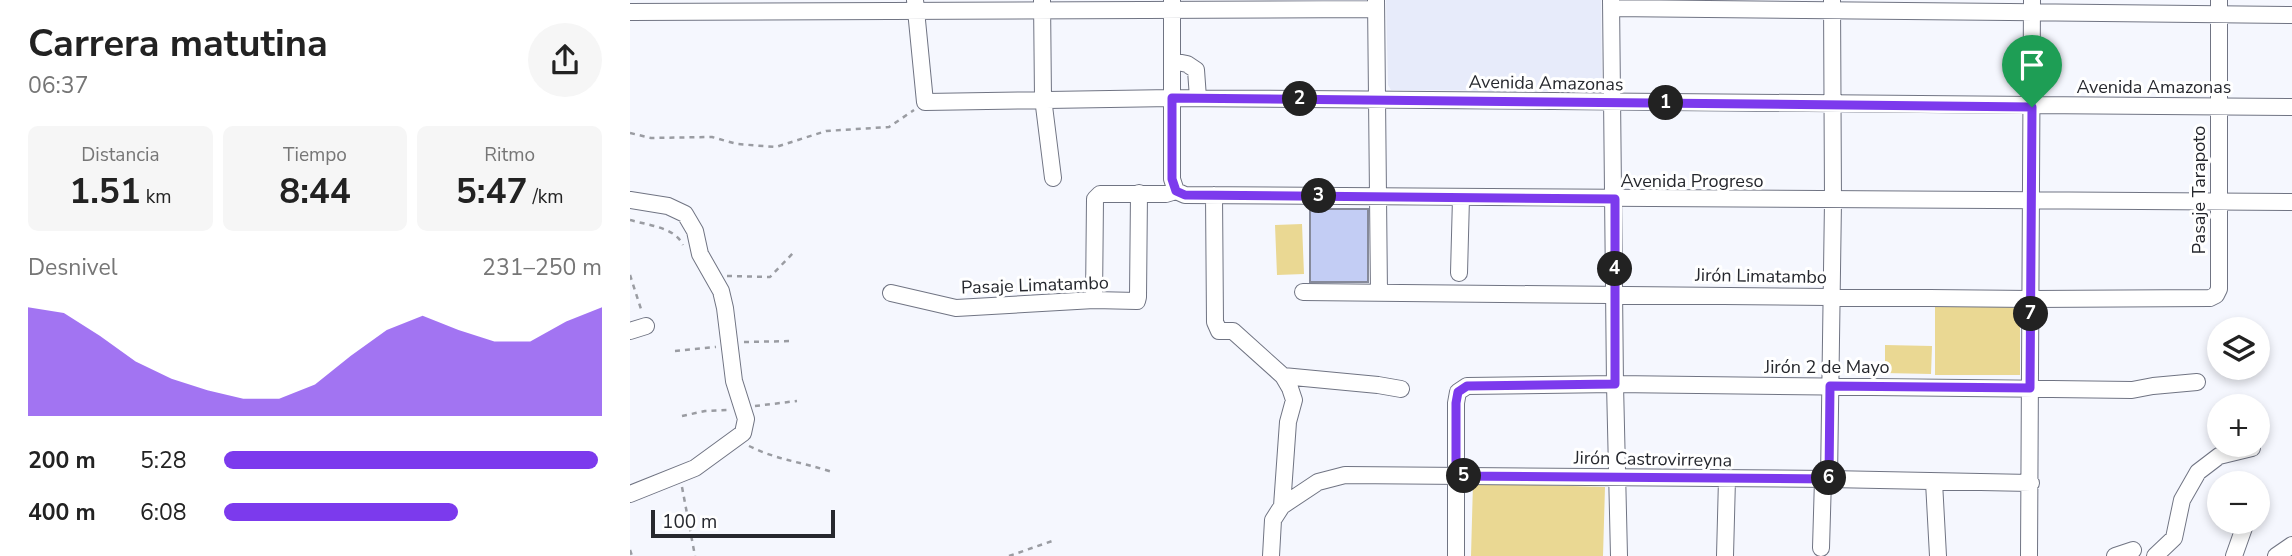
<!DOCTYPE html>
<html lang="es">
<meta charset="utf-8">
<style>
:root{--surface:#fff;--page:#f6f6f6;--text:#222;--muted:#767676;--accent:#7c3aed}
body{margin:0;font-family:"Nunito Sans",sans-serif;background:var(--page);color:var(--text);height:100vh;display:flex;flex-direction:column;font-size:26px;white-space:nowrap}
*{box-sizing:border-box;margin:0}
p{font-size:23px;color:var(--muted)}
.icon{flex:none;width:38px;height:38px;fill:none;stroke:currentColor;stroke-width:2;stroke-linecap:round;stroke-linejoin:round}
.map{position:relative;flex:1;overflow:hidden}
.drawer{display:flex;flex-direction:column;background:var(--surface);width:630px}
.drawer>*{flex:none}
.tools{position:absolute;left:1577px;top:317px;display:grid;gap:14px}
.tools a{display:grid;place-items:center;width:63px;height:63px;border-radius:50%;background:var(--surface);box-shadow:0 4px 10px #0003;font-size:35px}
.scale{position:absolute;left:21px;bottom:18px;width:184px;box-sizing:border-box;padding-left:7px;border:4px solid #26282e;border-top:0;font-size:19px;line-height:24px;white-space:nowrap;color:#26282e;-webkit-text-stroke:5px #fff;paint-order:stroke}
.pin{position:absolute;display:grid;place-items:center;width:60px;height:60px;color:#fff;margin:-72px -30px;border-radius:50% 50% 50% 0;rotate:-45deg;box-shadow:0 0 7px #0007}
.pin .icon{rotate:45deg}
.km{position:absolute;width:35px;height:35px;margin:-18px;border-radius:50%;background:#222;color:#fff;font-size:19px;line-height:35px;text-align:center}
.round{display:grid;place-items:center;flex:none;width:74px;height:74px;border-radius:37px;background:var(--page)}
.summary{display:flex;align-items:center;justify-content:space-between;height:119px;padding:0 28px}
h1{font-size:38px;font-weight:700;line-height:52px}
.stats{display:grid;grid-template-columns:repeat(3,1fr);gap:10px;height:119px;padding:7px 28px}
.stats div{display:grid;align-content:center;border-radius:10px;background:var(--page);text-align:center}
.stats b{font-size:35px;font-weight:700}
.stats small{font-size:19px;font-weight:400}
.stats p{font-size:19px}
.chart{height:196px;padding:14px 28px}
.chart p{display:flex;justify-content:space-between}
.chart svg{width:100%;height:126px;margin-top:7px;fill:var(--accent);opacity:.7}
ul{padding:0 28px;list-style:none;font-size:23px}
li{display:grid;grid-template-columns:112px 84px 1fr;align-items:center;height:52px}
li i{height:18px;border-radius:9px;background:var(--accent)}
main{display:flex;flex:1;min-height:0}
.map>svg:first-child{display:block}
.built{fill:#e7ebfa}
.green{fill:#ead893}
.building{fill:#c3cdf4;stroke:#868a9a;stroke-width:2}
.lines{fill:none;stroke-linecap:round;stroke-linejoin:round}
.minor-casing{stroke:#707483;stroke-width:18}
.path{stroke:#9a9ca2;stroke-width:2.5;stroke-dasharray:5 5;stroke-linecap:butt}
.minor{stroke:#fff;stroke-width:16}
.route-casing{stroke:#fff;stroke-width:14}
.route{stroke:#7c3aed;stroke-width:9}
.labels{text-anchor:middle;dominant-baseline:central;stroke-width:6;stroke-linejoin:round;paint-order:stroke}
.street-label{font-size:18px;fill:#26282e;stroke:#fff}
</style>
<main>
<section class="drawer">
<div class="summary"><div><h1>Carrera matutina</h1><p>06:37</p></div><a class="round"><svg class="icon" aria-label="share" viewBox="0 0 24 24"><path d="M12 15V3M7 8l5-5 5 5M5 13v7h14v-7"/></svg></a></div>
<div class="stats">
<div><p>Distancia</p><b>1.51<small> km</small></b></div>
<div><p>Tiempo</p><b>8:44</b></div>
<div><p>Ritmo</p><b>5:47<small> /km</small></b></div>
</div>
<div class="chart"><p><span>Desnivel</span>231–250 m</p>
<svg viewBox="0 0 160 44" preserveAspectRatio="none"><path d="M0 44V6L10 8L20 16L30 25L40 31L50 35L60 38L70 38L80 33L90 23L100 14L110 9L120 14L130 18L140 18L150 11L160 6V44z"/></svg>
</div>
<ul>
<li><b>200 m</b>5:28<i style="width:99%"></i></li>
<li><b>400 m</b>6:08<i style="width:62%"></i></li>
</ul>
</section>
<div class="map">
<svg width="1662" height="556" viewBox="0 0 1662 556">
<rect width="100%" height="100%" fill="#f5f7fe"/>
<!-- built -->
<path class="built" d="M 756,0 L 971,0 L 972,88 L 970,91 L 761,90 L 758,85 Z"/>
<!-- green -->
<path class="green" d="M 672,224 L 674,274 L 647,275 L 645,225 Z
M 1305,299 L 1390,300 L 1390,375 L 1305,375 Z
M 1255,345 L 1302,346 L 1301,374 L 1255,373 Z
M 843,483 L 975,487 L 973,556 L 841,556 Z"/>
<!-- building -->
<path class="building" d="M 680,209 L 738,209 L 738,282 L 680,282 Z"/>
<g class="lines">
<defs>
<path id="minor" d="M 285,0 L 295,102 L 542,98 L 1662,107
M 412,0 L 413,98 L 423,178
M 542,0 L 542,179 L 546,191
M 746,0 L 749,293
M 981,0 L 985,384 L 989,556
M 981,8 L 1662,15
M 0,12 L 746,9
M 542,61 L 557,64 L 566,70 L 568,98
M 584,195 L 585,322 L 589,331 L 603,331 L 653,376 L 660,388 L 664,400 L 658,422 L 652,506 L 643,520 L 641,556
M 0,200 L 38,206 L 55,214 L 65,231 L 70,254 L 91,291 L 95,308 L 104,381 L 116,419 L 113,433 L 65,468 L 0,494
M 829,273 L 831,198
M 673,292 L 1401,299 L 1580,298 L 1586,295 L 1589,289 L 1589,0
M 261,293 L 326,308 L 464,300 L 507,301 L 508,297 L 509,193
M 464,300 L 465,199 L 470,194 L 536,194 L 546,191 L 555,195 L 1662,202
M 0,331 L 16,326
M 653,376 L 748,385 L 771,389
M 1199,479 L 1203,201 L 1202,0
M 1304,482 L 1308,556
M 652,506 L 688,482 L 715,475 L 1199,479 L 1401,483
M 1191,548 L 1193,479
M 826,556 L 826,403 L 828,392 L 837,386 L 985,384 L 1502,390 L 1523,386 L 1567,382
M 1095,556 L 1097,479
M 1399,556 L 1402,0
M 1485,556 L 1503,550
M 1525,556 L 1544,538 L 1552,500 L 1568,472 L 1589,456 L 1622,448
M 1604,556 L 1616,522
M 1646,556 L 1662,545"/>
</defs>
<!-- minor casing -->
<use href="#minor" class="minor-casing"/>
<!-- path -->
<path class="path" d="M 0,133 L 21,138 L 82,137 L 107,144 L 146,147 L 196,131 L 259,127 L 284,110
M 0,220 C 17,225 45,227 53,245
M 0,275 L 12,312
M 97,276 L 140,277 L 164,252
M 114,342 L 163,341
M 45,351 L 86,347
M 125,406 L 167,401
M 52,416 L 75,411 L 97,410
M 119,446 C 147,460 172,462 202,472
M 52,487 L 65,556
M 0,550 L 2,556
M 379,556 L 425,540"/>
<!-- minor -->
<use href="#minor" class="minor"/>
</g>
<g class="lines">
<defs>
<path id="route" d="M 542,98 L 1402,107 L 1400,388 L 1200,386 L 1199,479 L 826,476 L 826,403 L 828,392 L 837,386 L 985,384 L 985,199 L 555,195 L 546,191 L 542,179 Z"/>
</defs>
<!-- route casing -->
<use href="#route" class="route-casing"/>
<!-- route -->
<use href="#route" class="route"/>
</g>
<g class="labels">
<!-- street labels -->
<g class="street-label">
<text transform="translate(916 83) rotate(1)">Avenida Amazonas</text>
<text x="1524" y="87">Avenida Amazonas</text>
<text x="1062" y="181">Avenida Progreso</text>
<text transform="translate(1569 190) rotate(-90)">Pasaje Tarapoto</text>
<text transform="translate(1131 276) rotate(1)">Jirón Limatambo</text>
<text transform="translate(405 285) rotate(-2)">Pasaje Limatambo</text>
<text x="1197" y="367">Jirón 2 de Mayo</text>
<text transform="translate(1023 459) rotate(1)">Jirón Castrovirreyna</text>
</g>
</g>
</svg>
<div class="tools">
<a><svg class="icon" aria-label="layers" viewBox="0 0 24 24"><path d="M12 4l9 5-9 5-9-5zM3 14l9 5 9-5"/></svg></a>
<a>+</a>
<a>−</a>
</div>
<div class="scale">100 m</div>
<div class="pin" style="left:1402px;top:107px;background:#1e9e55"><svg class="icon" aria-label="arrive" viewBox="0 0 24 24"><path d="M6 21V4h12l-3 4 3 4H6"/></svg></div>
<b class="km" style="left:1036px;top:103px">1</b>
<b class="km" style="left:670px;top:99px">2</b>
<b class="km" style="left:689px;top:196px">3</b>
<b class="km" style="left:985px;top:269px">4</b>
<b class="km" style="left:834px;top:476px">5</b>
<b class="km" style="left:1199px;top:478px">6</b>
<b class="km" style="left:1401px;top:314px">7</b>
</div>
</main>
